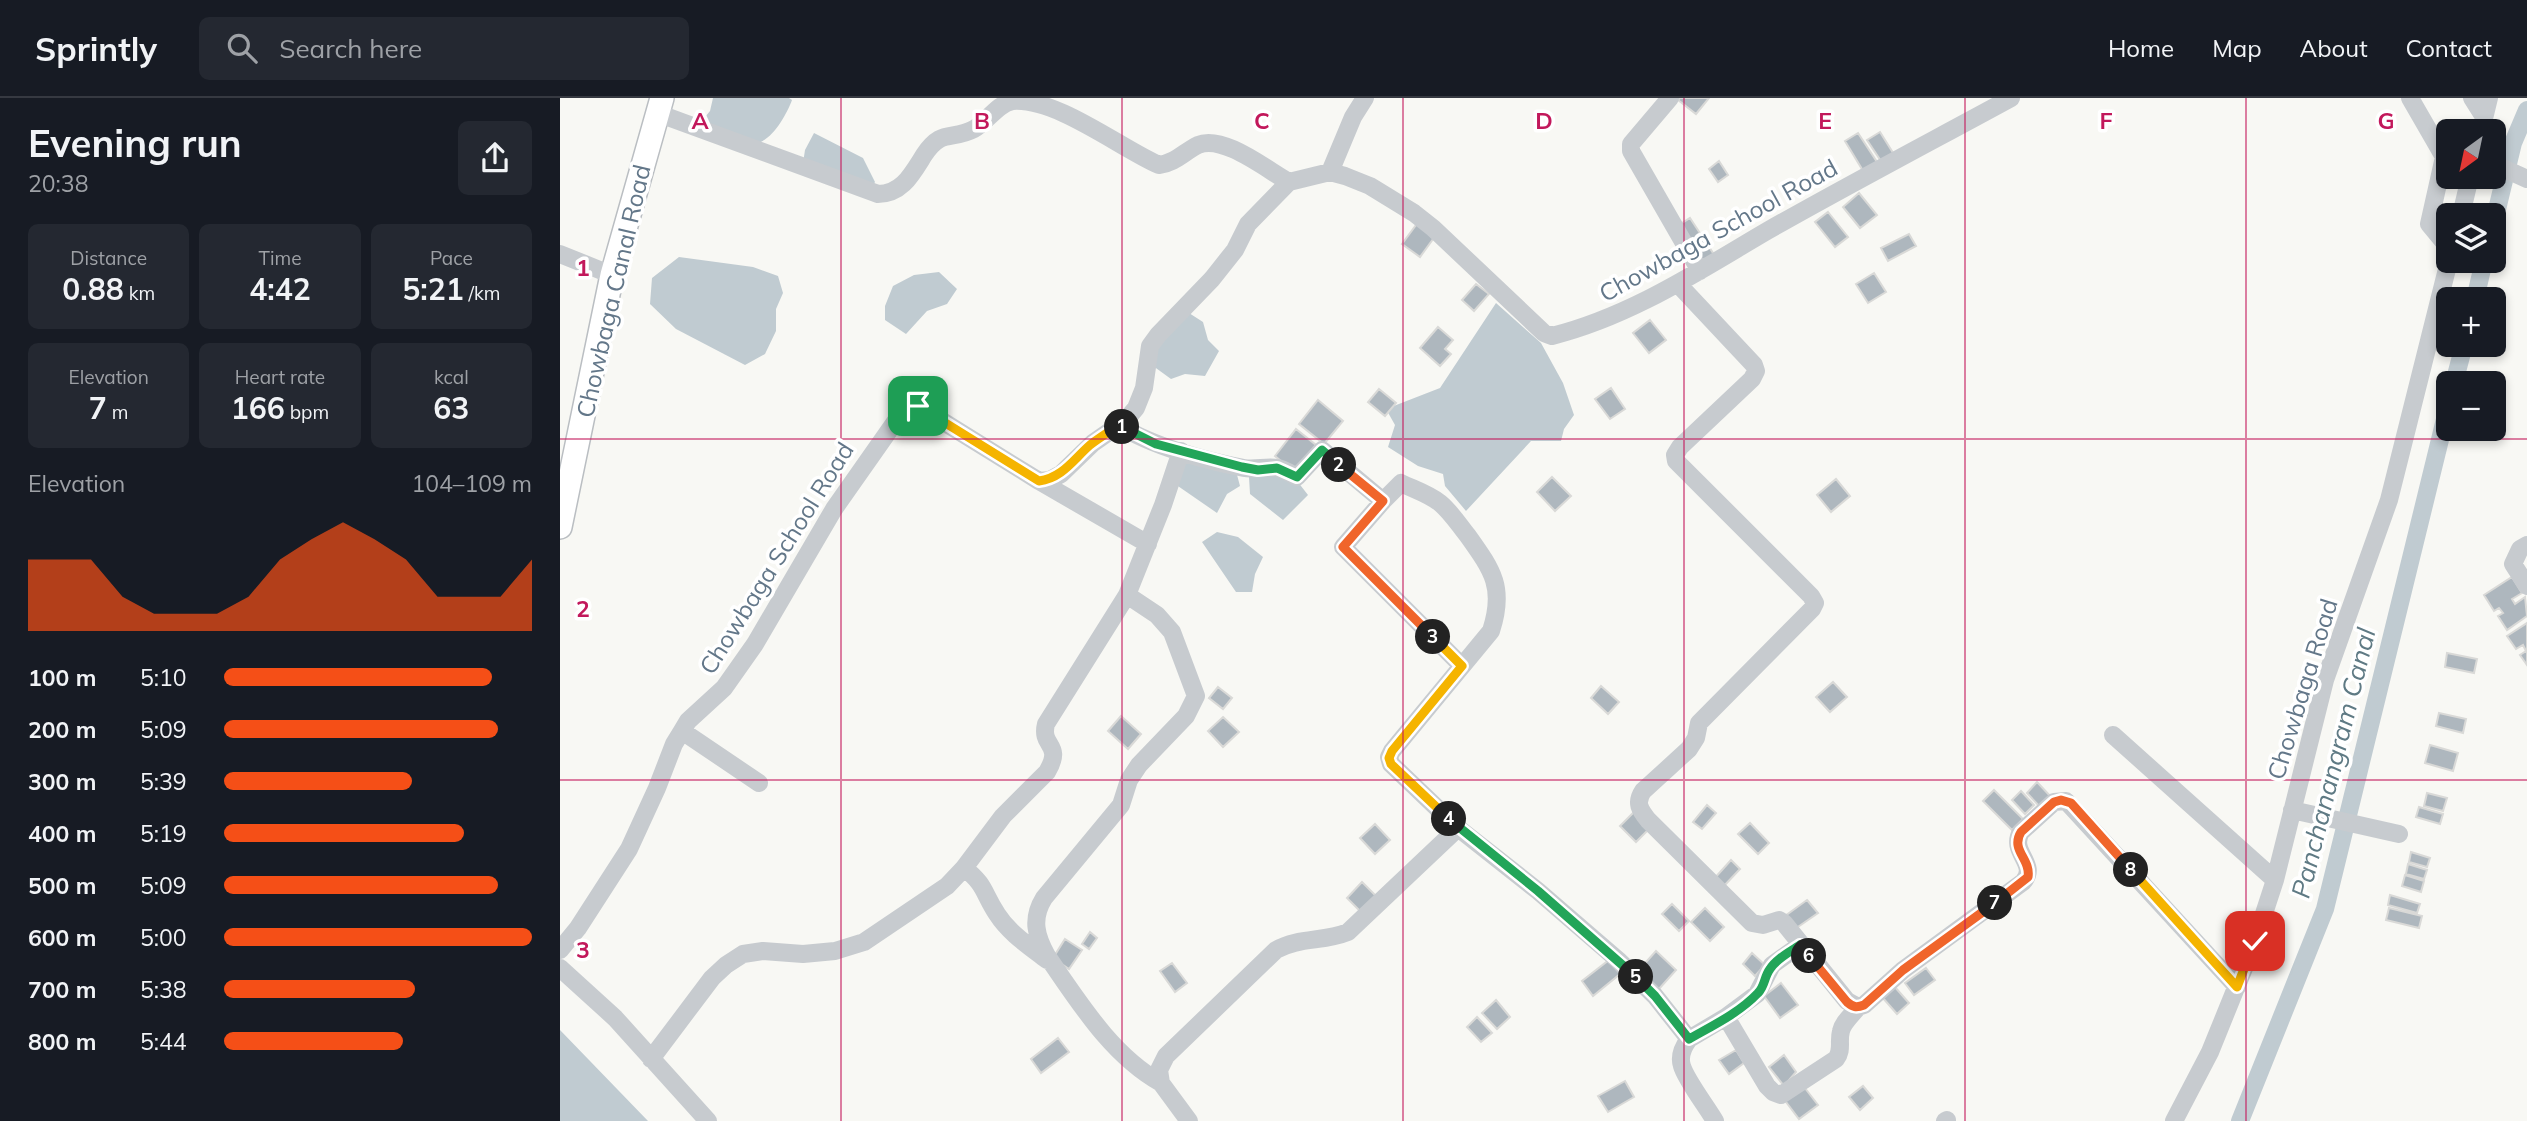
<!DOCTYPE html>
<meta charset="utf-8">
<style>
:root{--surface:#171b24;--page:#242831;--text:#f1f3f6;--muted:#9ea1a6;--line:#363941;--accent:#f54f17}
body{margin:0;font-family:Mulish,sans-serif;background:var(--page);color:var(--text);height:100vh;display:flex;flex-direction:column;font-size:26px;white-space:nowrap}
*{box-sizing:border-box;margin:0}
p{font-size:23px;color:var(--muted)}
.icon{flex:none;width:38px;height:38px;fill:none;stroke:currentColor;stroke-width:2;stroke-linecap:round;stroke-linejoin:round}
.map{position:relative;flex:1;overflow:hidden}
.side{display:flex;flex-direction:column;background:var(--surface);width:560px}
.side>*{flex:none}
.needle{width:46px;rotate:213deg}
.controls{position:absolute;left:1876px;top:21px;display:grid;gap:14px}
.controls a{display:grid;place-items:center;width:70px;height:70px;border-radius:10px;background:var(--surface);box-shadow:0 4px 10px #0003;font-size:35px}
.pin{position:absolute;display:grid;place-items:center;width:60px;height:60px;color:#fff;margin:-30px;border-radius:14px;box-shadow:0 4px 10px #0006}
.km{position:absolute;width:35px;height:35px;margin:-18px;border-radius:50%;background:#222;color:#fff;font-size:19px;line-height:35px;text-align:center}
.round{display:grid;place-items:center;flex:none;width:74px;height:74px;border-radius:10px;background:var(--page)}
.summary{display:flex;align-items:center;justify-content:space-between;height:119px;padding:0 28px}
h1{font-size:38px;font-weight:700;line-height:52px}
.figures{display:grid;grid-template-columns:repeat(3,1fr);gap:10px;height:119px;padding:7px 28px}
.figures div{display:grid;align-content:center;border-radius:10px;background:var(--page);text-align:center}
.figures b{font-size:30px;font-weight:700}
.figures small{font-size:19px;font-weight:400}
.figures p{font-size:19px}
.chart{height:196px;padding:14px 28px}
.chart p{display:flex;justify-content:space-between}
.chart svg{width:100%;height:126px;margin-top:7px;fill:var(--accent);opacity:.7}
ul{padding:0 28px;list-style:none;font-size:23px}
li{display:grid;grid-template-columns:112px 84px 1fr;align-items:center;height:52px}
li i{height:18px;border-radius:9px;background:var(--accent)}
header{display:flex;align-items:center;gap:42px;box-sizing:border-box;height:98px;padding:0 35px;background:var(--surface);border-bottom:2px solid var(--line)}
header strong{font-size:33px}
nav{display:flex;gap:38px;margin-inline-start:auto;font-size:24px}
.search{width:490px;height:63px;background:var(--page);display:flex;align-items:center;gap:18px;box-sizing:border-box;padding:0 24px;border-radius:10px;color:var(--muted);font-size:26px}
main{display:flex;flex:1;min-height:0}
.map>svg:first-child{display:block}
.water{fill:#c0cbd1}
.lines{fill:none;stroke-linecap:round;stroke-linejoin:round}
.canal{stroke:#c0cbd1;stroke-width:18}
.building{fill:#aeb7be;stroke:#d9d9d7;stroke-width:2}
.major-casing{stroke:#babec2;stroke-width:26}
.minor{stroke:#c7cbcf;stroke-width:18}
.major{stroke:#fff;stroke-width:23}
.split-1-casing{stroke:#fff;stroke-width:14}
.split-2-casing{stroke:#fff;stroke-width:14}
.split-3-casing{stroke:#fff;stroke-width:14}
.split-4-casing{stroke:#fff;stroke-width:14}
.split-5-casing{stroke:#fff;stroke-width:14}
.split-6-casing{stroke:#fff;stroke-width:14}
.split-7-casing{stroke:#fff;stroke-width:14}
.split-8-casing{stroke:#fff;stroke-width:14}
.split-9-casing{stroke:#fff;stroke-width:14}
.split-1{stroke:#f5b400;stroke-width:9}
.split-2{stroke:#22a559;stroke-width:9}
.split-3{stroke:#f0652b;stroke-width:9}
.split-4{stroke:#f5b400;stroke-width:9}
.split-5{stroke:#22a559;stroke-width:9}
.split-6{stroke:#22a559;stroke-width:9}
.split-7{stroke:#f0652b;stroke-width:9}
.split-8{stroke:#f0652b;stroke-width:9}
.split-9{stroke:#f5b400;stroke-width:9}
.grid{fill:none;stroke:#c2185b;stroke-width:2;stroke-opacity:0.55}
.labels{text-anchor:middle;dominant-baseline:central;stroke-width:7;stroke-linejoin:round;paint-order:stroke}
.street-label{font-size:24px;fill:#637789;stroke:#fff}
.water-label{font-size:26px;font-style:italic;fill:#5f7a84;stroke:#fff}
.grid-label{font-size:23px;text-anchor:middle;font-weight:bold;fill:#c2185b;stroke:#fff;stroke-width:7;stroke-linejoin:round;paint-order:stroke}
</style>
<header>
<strong>Sprintly</strong>
<div class="search"><svg class="icon" aria-label="search" viewBox="0 0 24 24"><circle cx="10" cy="10" r="6"/><path d="M15 15l6 6"/></svg>Search here</div>
<nav><a>Home</a><a>Map</a><a>About</a><a>Contact</a></nav>
</header>
<main>
<section class="side">
<div class="summary"><div><h1>Evening run</h1><p>20:38</p></div><a class="round"><svg class="icon" aria-label="share" viewBox="0 0 24 24"><path d="M12 15V3M7 8l5-5 5 5M5 13v7h14v-7"/></svg></a></div>
<div class="figures">
<div><p>Distance</p><b>0.88<small> km</small></b></div>
<div><p>Time</p><b>4:42</b></div>
<div><p>Pace</p><b>5:21<small> /km</small></b></div>
</div>
<div class="figures">
<div><p>Elevation</p><b>7<small> m</small></b></div>
<div><p>Heart rate</p><b>166<small> bpm</small></b></div>
<div><p>kcal</p><b>63</b></div>
</div>
<div class="chart"><p><span>Elevation</span>104–109 m</p>
<svg viewBox="0 0 160 44" preserveAspectRatio="none"><path d="M0 44V19L10 19L20 19L30 32L40 38L50 38L60 38L70 32L80 19L90 12L100 6L110 12L120 19L130 32L140 32L150 32L160 19V44z"/></svg>
</div>
<ul>
<li><b>100 m</b>5:10<i style="width:87%"></i></li>
<li><b>200 m</b>5:09<i style="width:89%"></i></li>
<li><b>300 m</b>5:39<i style="width:61%"></i></li>
<li><b>400 m</b>5:19<i style="width:78%"></i></li>
<li><b>500 m</b>5:09<i style="width:89%"></i></li>
<li><b>600 m</b>5:00<i style="width:100%"></i></li>
<li><b>700 m</b>5:38<i style="width:62%"></i></li>
<li><b>800 m</b>5:44<i style="width:58%"></i></li>
</ul>
</section>
<div class="map">
<svg width="1967" height="1023" viewBox="0 0 1967 1023">
<rect width="100%" height="100%" fill="#f8f8f4"/>
<!-- water -->
<path class="water" d="M 153,0 L 229,0 L 232,2 C 226,18 209,50 187,46 C 172,42 155,31 141,24 L 150,13 Z
M 254,35 L 303,60 L 315,84 L 310,92 L 243,65 L 245,52 Z
M 119,159 L 193,169 L 218,178 L 223,195 L 216,211 L 216,233 L 205,256 L 185,267 L 116,231 L 90,206 L 92,180 Z
M 379,174 L 397,191 L 387,206 L 367,213 L 346,236 L 325,222 L 325,208 L 333,188 L 354,177 Z
M 936,205 L 981,245 L 1003,285 L 1014,317 L 1004,331 L 1001,343 L 971,343 L 906,413 L 885,388 L 883,376 L 858,368 L 828,349 L 835,327 L 826,311 L 880,290 Z
M 629,215 L 643,224 L 648,242 L 659,253 L 645,278 L 625,276 L 611,281 L 589,265 L 590,244 Z
M 645,362 L 676,373 L 680,388 L 667,396 L 657,415 L 615,386 L 615,367 Z
M 705,368 L 734,379 L 748,397 L 723,422 L 690,396 L 689,379 Z
M 657,434 L 678,439 L 703,459 L 695,476 L 692,494 L 676,494 L 642,444 Z
M 0,932 L 88,1023 L 0,1023 Z"/>
<g class="lines">
<!-- canal -->
<path class="canal" d="M 1934,124 L 1953,45 L 1967,12
M 1915,201 L 1924,163
M 1894,285 L 1904,247
M 1680,1023 L 1765,811 L 1888,309"/>
</g>
<!-- building -->
<path class="building" d="M 1120,0 L 1149,0 L 1136,16 L 1118,2 Z
M 1320,34 L 1335,58 L 1323,66 L 1307,42 Z
M 1298,35 L 1319,67 L 1305,76 L 1285,43 Z
M 1159,63 L 1168,77 L 1158,84 L 1149,71 Z
M 1299,95 L 1317,117 L 1300,130 L 1283,109 Z
M 1268,114 L 1288,139 L 1275,149 L 1255,124 Z
M 1130,120 L 1155,158 L 1141,168 L 1116,129 Z
M 859,123 L 876,137 L 860,159 L 842,146 Z
M 1349,136 L 1356,148 L 1328,163 L 1321,150 Z
M 1314,175 L 1326,194 L 1308,205 L 1296,186 Z
M 916,186 L 929,196 L 914,213 L 902,202 Z
M 1090,222 L 1106,242 L 1089,255 L 1073,235 Z
M 878,229 L 893,242 L 885,251 L 891,256 L 880,268 L 860,250 Z
M 1051,290 L 1065,311 L 1050,321 L 1035,301 Z
M 819,291 L 836,305 L 825,318 L 808,304 Z
M 758,302 L 783,323 L 764,346 L 739,326 Z
M 736,331 L 756,347 L 734,374 L 715,358 Z
M 992,379 L 1011,398 L 995,413 L 977,394 Z
M 1276,381 L 1290,398 L 1271,414 L 1257,397 Z
M 1952,479 L 1962,495 L 1952,501 L 1955,506 L 1965,499 L 1967,518 L 1947,532 L 1938,518 L 1943,515 L 1939,510 L 1934,513 L 1924,497 Z
M 1967,525 L 1967,567 L 1960,557 L 1966,553 L 1963,547 L 1956,551 L 1947,538 Z
M 1887,555 L 1917,561 L 1914,575 L 1885,569 Z
M 1273,584 L 1287,599 L 1270,614 L 1256,599 Z
M 1041,588 L 1059,604 L 1048,616 L 1031,600 Z
M 658,589 L 672,600 L 663,611 L 649,600 Z
M 1879,615 L 1906,621 L 1903,635 L 1876,628 Z
M 561,618 L 581,636 L 568,651 L 548,633 Z
M 663,619 L 679,634 L 663,649 L 648,633 Z
M 1870,647 L 1898,655 L 1893,673 L 1865,665 Z
M 1477,684 L 1492,700 L 1481,710 L 1467,695 Z
M 1434,692 L 1463,721 L 1452,732 L 1423,703 Z
M 1461,693 L 1474,707 L 1465,716 L 1452,702 Z
M 1867,695 L 1887,700 L 1883,713 L 1864,708 Z
M 1147,707 L 1156,715 L 1142,731 L 1133,724 Z
M 1859,709 L 1883,716 L 1880,726 L 1856,719 Z
M 1074,714 L 1090,730 L 1076,744 L 1060,728 Z
M 1190,725 L 1209,745 L 1198,756 L 1178,736 Z
M 815,726 L 830,742 L 815,756 L 800,740 Z
M 1851,754 L 1870,760 L 1867,769 L 1849,764 Z
M 1171,762 L 1180,771 L 1162,790 L 1153,782 Z
M 1848,766 L 1867,772 L 1864,781 L 1846,776 Z
M 1845,777 L 1864,783 L 1861,794 L 1842,788 Z
M 802,784 L 821,803 L 805,818 L 787,800 Z
M 1830,797 L 1860,806 L 1857,815 L 1828,807 Z
M 1247,802 L 1258,815 L 1235,831 L 1225,818 Z
M 1112,806 L 1129,823 L 1119,833 L 1102,816 Z
M 1145,810 L 1164,829 L 1150,843 L 1131,824 Z
M 1829,810 L 1862,818 L 1859,830 L 1826,822 Z
M 530,834 L 537,840 L 529,851 L 522,846 Z
M 505,841 L 522,852 L 509,871 L 493,860 Z
M 1096,853 L 1116,872 L 1098,892 L 1078,873 Z
M 1192,855 L 1205,867 L 1195,878 L 1183,866 Z
M 1049,862 L 1060,876 L 1033,898 L 1022,883 Z
M 612,865 L 627,885 L 615,894 L 600,873 Z
M 1366,870 L 1375,882 L 1354,897 L 1345,885 Z
M 1221,885 L 1238,907 L 1220,920 L 1204,898 Z
M 1334,888 L 1349,905 L 1337,916 L 1322,899 Z
M 936,902 L 950,919 L 937,931 L 922,915 Z
M 917,919 L 932,935 L 921,944 L 907,929 Z
M 498,940 L 509,954 L 481,975 L 471,961 Z
M 1176,952 L 1184,965 L 1169,976 L 1159,962 Z
M 1224,957 L 1236,974 L 1224,988 L 1209,969 Z
M 1065,983 L 1074,999 L 1048,1014 L 1038,998 Z
M 1241,985 L 1258,1007 L 1239,1021 L 1223,1000 Z
M 1303,988 L 1313,1000 L 1300,1012 L 1289,999 Z"/>
<g class="lines">
<defs>
<path id="major" d="M 0,429 L 52,177 L 102,0"/>
</defs>
<!-- major casing -->
<use href="#major" class="major-casing"/>
<!-- minor -->
<path class="minor" d="M 1110,0 L 1071,46 L 1071,53 L 1140,173
M 1850,0 L 1884,59 L 1869,126 L 1888,149
M 1912,0 L 1924,19
M 97,15 L 318,96 C 342,96 352,76 364,57 C 382,30 391,43 414,31 C 428,23 437,6 453,3 C 497,0 560,50 599,67 C 615,65 624,54 638,47 C 663,36 707,72 729,84
M 1921,33 L 1929,0
M 1934,66 L 1967,81
M 770,74 L 793,19 L 805,0
M 1901,117 L 1910,79
M 0,156 L 52,177
M 1118,186 L 1194,267 L 1196,273 L 1192,281 L 1120,349 L 1115,357 L 1116,363 L 1251,498 L 1255,505 L 1252,511 L 1139,625 L 1136,640 L 1129,651 L 1083,693 C 1075,705 1080,712 1088,722 L 1192,825 L 1203,827 L 1219,822 L 1224,825 L 1287,903 L 1298,909 L 1304,907 L 1343,872 L 1463,784 C 1479,766 1449,754 1461,734 L 1494,704 L 1506,703 L 1677,889
M 559,327 C 591,348 647,363 684,370 C 695,372 707,368 717,370 C 724,371 731,376 737,379 L 762,352 L 823,403 L 841,385 C 853,391 869,396 880,405 C 891,414 899,427 908,438 C 933,473 945,490 931,533 L 832,653 L 829,659 L 831,666 L 898,730 L 978,793 L 1058,862 L 1095,898 L 1129,941
M 479,383 L 588,446
M 823,403 L 783,449 L 902,568
M 1967,447 L 1960,451 L 1953,466 L 1967,488
M 567,497 L 597,517 L 612,534 L 636,598 L 626,618 L 579,667 L 569,682 L 561,707 L 484,800 C 471,821 476,838 487,858 C 519,904 551,957 601,985
M 122,633 L 199,685
M 1553,637 L 1715,782
M 1732,712 L 1839,736
M 404,770 C 426,787 423,795 437,816 C 449,835 469,848 487,862
M 0,852 L 18,830 L 69,751 L 97,690 L 114,646 L 122,633 L 128,623 L 164,590 L 195,546 L 274,411 L 340,317 L 349,310 L 358,308 L 479,383 L 490,382 L 501,376 L 533,345 L 566,322 L 576,310 L 584,290 L 590,248 L 598,237 L 652,181 L 675,152 L 688,126 L 729,84 L 770,74 L 785,78 L 810,88 L 854,115 L 873,130 L 984,235 L 992,238 C 1071,218 1137,174 1207,133 C 1288,87 1370,44 1451,0
M 0,870 L 55,920 L 148,1023
M 1166,919 L 1207,988 L 1213,994 L 1221,997 L 1276,961 C 1283,952 1278,944 1281,933 C 1283,924 1292,917 1298,909
M 91,961 L 152,880 L 166,867 L 183,856 L 203,853 L 243,856 L 275,853 L 304,844 L 387,788 L 404,770 L 443,718 L 487,674 C 504,645 480,650 486,626 L 567,497 L 603,407 L 621,353
M 629,1023 L 601,985 L 599,972 L 606,958 L 716,852 C 739,839 764,844 788,834 L 898,730
M 1155,1023 C 1147,1009 1126,982 1122,968 C 1119,959 1123,949 1129,941 L 1166,919 L 1197,896 L 1212,867 L 1240,847
M 1385,1023 L 1387,1022
M 1614,1023 L 1650,954 L 1695,843 L 1715,782 L 1765,582 L 1829,402 L 1889,163"/>
<!-- major -->
<use href="#major" class="major"/>
</g>
<g class="lines">
<defs>
<path id="split-1" d="M 358,308 L 479,383 C 502,380 513,362 530,347 C 539,340 549,334 559,327 L 562,329"/>
<path id="split-2" d="M 562,329 L 596,346 L 682,369 L 698,372 L 717,370 L 737,379 L 762,352 L 779,367"/>
<path id="split-3" d="M 779,367 L 823,403 L 783,449 L 873,539"/>
<path id="split-4" d="M 873,539 L 902,568 L 832,653 L 829,660 L 831,666 L 889,721"/>
<path id="split-5" d="M 889,721 L 978,793 L 1076,879"/>
<path id="split-6" d="M 1076,879 L 1095,898 L 1129,941 C 1152,928 1179,915 1198,895 C 1205,888 1204,879 1210,871 C 1216,861 1230,854 1240,847 L 1249,858"/>
<path id="split-7" d="M 1249,858 L 1287,904 C 1293,909 1296,910 1304,907 L 1343,872 L 1435,805"/>
<path id="split-8" d="M 1435,805 L 1468,779 C 1471,761 1450,752 1461,734 L 1494,704 L 1501,702 L 1511,705 L 1571,772"/>
<path id="split-9" d="M 1571,772 L 1677,889 L 1695,843"/>
</defs>
<!-- split-1 casing -->
<use href="#split-1" class="split-1-casing"/>
<!-- split-2 casing -->
<use href="#split-2" class="split-2-casing"/>
<!-- split-3 casing -->
<use href="#split-3" class="split-3-casing"/>
<!-- split-4 casing -->
<use href="#split-4" class="split-4-casing"/>
<!-- split-5 casing -->
<use href="#split-5" class="split-5-casing"/>
<!-- split-6 casing -->
<use href="#split-6" class="split-6-casing"/>
<!-- split-7 casing -->
<use href="#split-7" class="split-7-casing"/>
<!-- split-8 casing -->
<use href="#split-8" class="split-8-casing"/>
<!-- split-9 casing -->
<use href="#split-9" class="split-9-casing"/>
<!-- split-1 -->
<use href="#split-1" class="split-1"/>
<!-- split-2 -->
<use href="#split-2" class="split-2"/>
<!-- split-3 -->
<use href="#split-3" class="split-3"/>
<!-- split-4 -->
<use href="#split-4" class="split-4"/>
<!-- split-5 -->
<use href="#split-5" class="split-5"/>
<!-- split-6 -->
<use href="#split-6" class="split-6"/>
<!-- split-7 -->
<use href="#split-7" class="split-7"/>
<!-- split-8 -->
<use href="#split-8" class="split-8"/>
<!-- split-9 -->
<use href="#split-9" class="split-9"/>
</g>
<!-- grid -->
<path class="grid" d="M 281,0 L 281,1023M 562,0 L 562,1023M 843,0 L 843,1023M 1124,0 L 1124,1023M 1405,0 L 1405,1023M 1686,0 L 1686,1023M 0,341 L 1967,341M 0,682 L 1967,682"/>
<g class="labels">
<!-- street labels -->
<g class="street-label">
<text transform="translate(1158 132) rotate(-29)">Chowbaga School Road</text>
<text transform="translate(53 193) rotate(-77)">Chowbaga Canal Road</text>
<text transform="translate(216 460) rotate(-58)">Chowbaga School Road</text>
<text transform="translate(1742 591) rotate(-73)">Chowbaga Road</text>
</g>
<!-- water labels -->
<g class="water-label">
<text transform="translate(1773 665) rotate(-76)">Panchanangram Canal</text>
</g>
</g>
<g class="grid-label">
<text x="140" y="31">A</text>
<text x="422" y="31">B</text>
<text x="702" y="31">C</text>
<text x="984" y="31">D</text>
<text x="1265" y="31">E</text>
<text x="1546" y="31">F</text>
<text x="1826" y="31">G</text>
<text x="23" y="178">1</text>
<text x="23" y="519">2</text>
<text x="23" y="860">3</text>
</g>
</svg>
<div class="controls">
<a><svg class="needle" viewBox="-14 -14 28 28"><path d="M0-13l5 13h-10z" fill="#e53935"/><path d="M0 13l5-13h-10z" fill="#9ea1a6"/></svg></a>
<a><svg class="icon" aria-label="layers" viewBox="0 0 24 24"><path d="M12 4l9 5-9 5-9-5zM3 14l9 5 9-5"/></svg></a>
<a>+</a>
<a>−</a>
</div>
<div class="pin" style="left:358px;top:308px;background:#1e9e55"><svg class="icon" aria-label="arrive" viewBox="0 0 24 24"><path d="M6 21V4h12l-3 4 3 4H6"/></svg></div>
<div class="pin" style="left:1695px;top:843px;background:#d93025"><svg class="icon" aria-label="check" viewBox="0 0 24 24"><path d="M5 12l5 5 9-10"/></svg></div>
<b class="km" style="left:562px;top:329px">1</b>
<b class="km" style="left:779px;top:367px">2</b>
<b class="km" style="left:873px;top:539px">3</b>
<b class="km" style="left:889px;top:721px">4</b>
<b class="km" style="left:1076px;top:879px">5</b>
<b class="km" style="left:1249px;top:858px">6</b>
<b class="km" style="left:1435px;top:805px">7</b>
<b class="km" style="left:1571px;top:772px">8</b>
</div>
</main>
